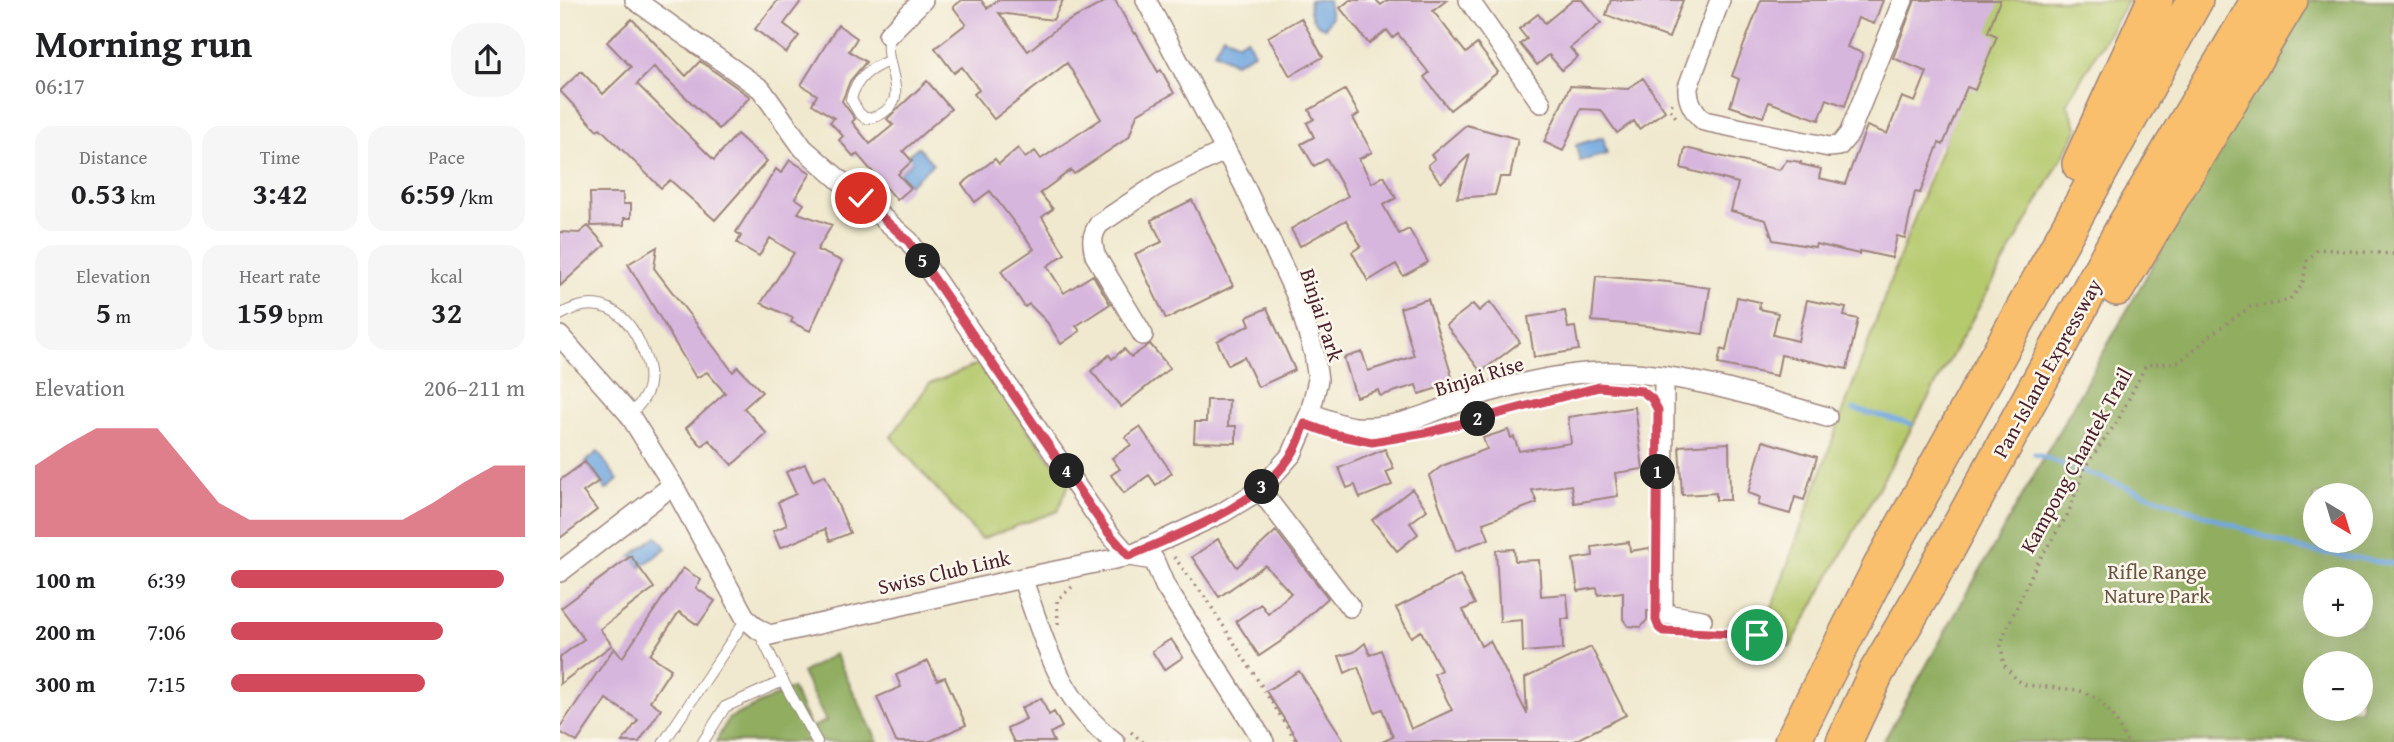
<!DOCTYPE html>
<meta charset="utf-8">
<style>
:root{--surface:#fff;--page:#f6f6f6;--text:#202124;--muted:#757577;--accent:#d1495b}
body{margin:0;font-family:"Gentium Book Plus",serif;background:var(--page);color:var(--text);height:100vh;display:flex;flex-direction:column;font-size:26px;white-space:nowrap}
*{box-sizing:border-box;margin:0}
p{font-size:23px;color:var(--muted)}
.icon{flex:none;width:38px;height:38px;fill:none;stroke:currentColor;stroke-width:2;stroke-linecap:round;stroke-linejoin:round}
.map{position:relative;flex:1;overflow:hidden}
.drawer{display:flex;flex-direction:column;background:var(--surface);width:560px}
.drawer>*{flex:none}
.needle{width:46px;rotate:142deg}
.tools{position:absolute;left:1743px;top:483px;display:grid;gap:14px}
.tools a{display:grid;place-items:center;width:70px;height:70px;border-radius:50%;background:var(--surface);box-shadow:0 7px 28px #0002;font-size:35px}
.pin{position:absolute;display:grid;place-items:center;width:60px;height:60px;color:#fff;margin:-30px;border:4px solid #fff;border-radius:50%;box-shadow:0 2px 7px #0007}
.km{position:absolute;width:35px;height:35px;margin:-18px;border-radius:50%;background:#222;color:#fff;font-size:19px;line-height:35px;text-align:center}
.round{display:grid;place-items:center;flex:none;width:74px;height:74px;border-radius:28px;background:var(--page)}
.headline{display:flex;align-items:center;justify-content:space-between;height:119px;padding:0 35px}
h1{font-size:38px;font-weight:600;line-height:52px}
.figures{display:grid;grid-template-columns:repeat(3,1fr);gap:10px;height:119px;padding:7px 35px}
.figures div{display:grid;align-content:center;border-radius:18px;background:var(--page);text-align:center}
.figures b{font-size:30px;font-weight:600}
.figures small{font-size:19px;font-weight:400}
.figures p{font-size:19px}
.chart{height:196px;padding:14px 35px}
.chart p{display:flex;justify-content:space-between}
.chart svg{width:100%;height:126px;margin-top:7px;fill:var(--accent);opacity:.7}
ul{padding:0 35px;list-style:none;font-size:23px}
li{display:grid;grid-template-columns:112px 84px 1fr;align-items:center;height:52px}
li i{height:18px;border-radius:9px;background:var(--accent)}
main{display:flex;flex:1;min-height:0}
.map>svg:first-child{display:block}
.green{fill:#b5c96d;stroke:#80744c;stroke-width:2}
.forest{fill:#90ad60;stroke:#6d6646;stroke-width:2;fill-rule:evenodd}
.water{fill:#71a7df;stroke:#5e6385;stroke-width:2}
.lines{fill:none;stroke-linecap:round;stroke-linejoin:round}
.stream{stroke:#71a7df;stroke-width:5}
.building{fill:#d7b6de}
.lane-casing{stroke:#9d847d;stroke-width:12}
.street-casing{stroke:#9d847d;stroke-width:22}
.highway-casing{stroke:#9d847d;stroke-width:38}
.path{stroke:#9d847d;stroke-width:3.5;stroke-dasharray:2 5;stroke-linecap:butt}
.lane{stroke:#fff;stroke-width:10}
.street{stroke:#fff;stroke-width:19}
.highway{stroke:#f9bf6d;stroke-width:35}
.route-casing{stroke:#fff;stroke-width:14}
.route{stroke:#d1495b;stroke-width:9}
.labels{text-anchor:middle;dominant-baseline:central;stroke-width:5;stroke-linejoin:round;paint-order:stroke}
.street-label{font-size:21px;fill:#4a1f2b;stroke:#fbf7ec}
.park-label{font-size:21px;fill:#6a523f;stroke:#fbf7ec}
</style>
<main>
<section class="drawer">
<div class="headline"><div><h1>Morning run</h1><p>06:17</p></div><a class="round"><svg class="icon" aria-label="share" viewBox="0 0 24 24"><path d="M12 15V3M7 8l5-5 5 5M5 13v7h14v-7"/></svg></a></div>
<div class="figures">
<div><p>Distance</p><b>0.53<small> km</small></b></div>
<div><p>Time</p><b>3:42</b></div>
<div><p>Pace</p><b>6:59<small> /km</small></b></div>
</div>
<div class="figures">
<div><p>Elevation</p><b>5<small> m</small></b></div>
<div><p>Heart rate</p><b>159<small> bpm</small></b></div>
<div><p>kcal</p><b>32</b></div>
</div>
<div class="chart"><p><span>Elevation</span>206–211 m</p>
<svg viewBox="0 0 160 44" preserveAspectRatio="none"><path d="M0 44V19L10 12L20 6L30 6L40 6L50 19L60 32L70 38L80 38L90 38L100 38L110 38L120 38L130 32L140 25L150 19L160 19V44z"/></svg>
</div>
<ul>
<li><b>100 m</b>6:39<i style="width:93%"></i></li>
<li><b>200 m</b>7:06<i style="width:72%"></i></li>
<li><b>300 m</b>7:15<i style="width:66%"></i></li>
</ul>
</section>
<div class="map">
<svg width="1834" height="742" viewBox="0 0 1834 742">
<rect width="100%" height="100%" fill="#fbf7ec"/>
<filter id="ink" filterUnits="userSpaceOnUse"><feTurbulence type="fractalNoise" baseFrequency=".0143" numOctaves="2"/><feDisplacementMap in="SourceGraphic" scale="14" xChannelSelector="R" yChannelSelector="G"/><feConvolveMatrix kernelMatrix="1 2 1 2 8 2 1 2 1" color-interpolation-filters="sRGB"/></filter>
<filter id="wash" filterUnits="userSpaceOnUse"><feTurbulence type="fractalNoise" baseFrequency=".00686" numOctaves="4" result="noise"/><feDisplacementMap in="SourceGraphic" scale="28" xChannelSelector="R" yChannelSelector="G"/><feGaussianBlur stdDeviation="1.57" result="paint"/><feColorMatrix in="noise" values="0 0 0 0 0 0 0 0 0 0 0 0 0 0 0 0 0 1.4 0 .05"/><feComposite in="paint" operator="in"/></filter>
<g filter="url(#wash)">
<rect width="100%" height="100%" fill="#f0e9cf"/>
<!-- green -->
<path class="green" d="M 1438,0 L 1568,0 L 1507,103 L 1518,129 L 1230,647 L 1202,635 L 1333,274 Z
M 418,364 L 509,484 L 498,511 L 421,539 L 331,437 L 369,384 Z"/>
<!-- forest -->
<path class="forest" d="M 1749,0 L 1834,0 L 1834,742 L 1323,742 L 1682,107 ZM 1755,495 L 1801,495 L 1801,541 L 1755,541 ZM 1755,579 L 1801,579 L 1801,625 L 1755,625 ZM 1755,663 L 1801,663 L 1801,709 L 1755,709 Z
M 275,654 L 318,742 L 156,742 L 168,719 L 232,688 L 251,728 L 266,721 L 242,673 Z"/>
<!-- water -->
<path class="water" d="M 750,0 L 768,0 L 771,17 L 765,28 C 752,24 748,12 750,0 Z
M 663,35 L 678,43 L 687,38 L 694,53 L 675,63 L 654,52 Z
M 1043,137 L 1047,154 L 1020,161 L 1016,145 Z
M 358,147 L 373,164 L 349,185 L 338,174 L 352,162 L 347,156 Z
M 38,452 L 58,480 L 46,490 L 25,462 Z
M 97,536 L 106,548 L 80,568 L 71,556 Z"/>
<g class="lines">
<!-- stream -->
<path class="stream" d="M 1293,409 L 1351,424
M 1475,454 L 1739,549 L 1834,564"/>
</g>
<g id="blocks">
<!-- building -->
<path class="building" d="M 218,0 L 242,0 L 224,24 L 239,36 L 226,53 L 195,29 Z
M 402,0 L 421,0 L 427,8 L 438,0 L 503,0 L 493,20 L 439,13 L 468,51 L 501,25 L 548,0 L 555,0 L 574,34 L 576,33 L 598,72 L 601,70 L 614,93 L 577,114 L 569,137 L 514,174 L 511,170 L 480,193 L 493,209 L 482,217 L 505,254 L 487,266 L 504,293 L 533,275 L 550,304 L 516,326 L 520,331 L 501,344 L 487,322 L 469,304 L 465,307 L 441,271 L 474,249 L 430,191 L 415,202 L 402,184 L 435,159 L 439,164 L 458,148 L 465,158 L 475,151 L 481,159 L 541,119 L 507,63 L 434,119 L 414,94 L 419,90 L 402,67 L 394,73 L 375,48 L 406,24 L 393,7 Z
M 790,0 L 816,0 L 821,5 L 828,0 L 887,0 L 873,11 L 906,53 L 917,44 L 938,72 L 890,110 L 864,77 L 869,73 L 838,34 L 833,38 L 827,30 L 809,44 L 780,8 Z
M 1013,0 L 1022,0 L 1041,23 L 1010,48 L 1018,57 L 1002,70 L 989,55 L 977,65 L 960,44 L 967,39 L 959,29 L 978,14 L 985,23 Z
M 1051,0 L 1123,0 L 1109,38 L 1046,15 Z
M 1201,0 L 1323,0 L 1314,24 L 1298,18 L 1287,47 L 1303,53 L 1285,106 L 1267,99 L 1259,120 L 1209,102 L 1203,117 L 1170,106 L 1179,79 L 1172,76 Z
M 1355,0 L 1440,0 L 1428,32 L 1437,36 L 1415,90 L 1407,87 L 1383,145 L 1379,143 L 1360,193 L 1355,192 L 1345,238 L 1337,236 L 1332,258 L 1300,251 L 1299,254 L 1256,244 L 1255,247 L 1213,240 L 1206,220 L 1171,211 L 1178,183 L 1121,168 L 1125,148 L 1219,170 L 1227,160 L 1241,162 L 1240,164 L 1261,169 L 1259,178 L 1285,184 L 1307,126 L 1327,134 L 1342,97 L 1355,102 L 1367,72 L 1333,58 Z
M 741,18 L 763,57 L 730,76 L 708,37 Z
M 72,19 L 126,76 L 140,61 L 190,97 L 159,129 L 94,67 L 77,84 L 154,160 L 177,134 L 207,161 L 155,220 L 110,180 L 101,188 L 40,128 L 37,130 L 0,91 L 21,71 L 43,94 L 71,67 L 47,42 Z
M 278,25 L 297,38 L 289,51 L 306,62 L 290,81 L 282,101 L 295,119 L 292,122 L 310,144 L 333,125 L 327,119 L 367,81 L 391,109 L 343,151 L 352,161 L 338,174 L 351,188 L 337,200 L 297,154 L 294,157 L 279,140 L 283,136 L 270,122 L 274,118 L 252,104 L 257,95 L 241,85 Z
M 1083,78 L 1105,111 L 1079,129 L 1074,121 L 1057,133 L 1041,110 L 1021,109 L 1003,151 L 984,142 L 1010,86 L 1068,89 Z
M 785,90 L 799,114 L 793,118 L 812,152 L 799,159 L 812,183 L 824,176 L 836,198 L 823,205 L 839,234 L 849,229 L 868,262 L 843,276 L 836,264 L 808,281 L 792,252 L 801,246 L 786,220 L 740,246 L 731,229 L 788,196 L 767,159 L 754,166 L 741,144 L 754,137 L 747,123 L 754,119 L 749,110 Z
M 906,125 L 958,139 L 950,177 L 940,177 L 935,195 L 897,198 L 910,154 L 881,183 L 868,165 L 875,159 L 871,155 Z
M 230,160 L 251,173 L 235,198 L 244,204 L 238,213 L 272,225 L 257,250 L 282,261 L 250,331 L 231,322 L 233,318 L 201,303 L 234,253 L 210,238 L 199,256 L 177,243 L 181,236 L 176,232 L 216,169 L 221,173 Z
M 30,193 L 63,193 L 63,204 L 71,204 L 71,218 L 64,218 L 64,225 L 31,226 Z
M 632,200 L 673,286 L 606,319 L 575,254 L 602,242 L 591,220 Z
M 28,226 L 45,245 L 0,286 L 0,232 L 19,233 Z
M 97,247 L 94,268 L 173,372 L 178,367 L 202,392 L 184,408 L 207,434 L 172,465 L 149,440 L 142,446 L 126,428 L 165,393 L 147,372 L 136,378 L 68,264 Z
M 1036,276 L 1108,282 L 1150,288 L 1143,334 L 1087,326 L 1032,321 Z
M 1177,297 L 1200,302 L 1199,309 L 1218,313 L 1213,335 L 1238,341 L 1247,300 L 1286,308 L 1284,316 L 1298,319 L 1287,369 L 1221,355 L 1217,376 L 1158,364 L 1161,349 L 1166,351 Z
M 868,299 L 894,383 L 859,394 L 856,385 L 820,396 L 818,390 L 796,397 L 784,358 L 802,352 L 808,371 L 854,356 L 840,308 Z
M 930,302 L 960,342 L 921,372 L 886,325 L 913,304 L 919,311 Z
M 707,308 L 735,370 L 698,387 L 684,357 L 668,365 L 657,341 L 690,325 L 687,317 Z
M 1005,311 L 1008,328 L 1015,327 L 1019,350 L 974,357 L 968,317 Z
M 590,344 L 610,368 L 561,407 L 531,371 L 549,355 L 552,359 L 564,349 L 571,357 Z
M 647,400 L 669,400 L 668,426 L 676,426 L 676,443 L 634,442 L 635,422 L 646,422 Z
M 1075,407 L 1083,469 L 1055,473 L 1058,496 L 1014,503 L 1011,485 L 972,490 L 977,503 L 923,523 L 929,539 L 896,551 L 869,476 L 882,466 L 927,449 L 923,438 L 948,430 L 951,438 L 954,437 L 959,451 L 1011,443 L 1008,417 Z
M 580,427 L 612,473 L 596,485 L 589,475 L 564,493 L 551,475 L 560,469 L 552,458 L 571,445 L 565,437 Z
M 1203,441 L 1257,457 L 1244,500 L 1235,497 L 1230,514 L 1198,505 L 1200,497 L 1188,493 Z
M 1169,443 L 1170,500 L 1156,500 L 1156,493 L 1122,495 L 1119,446 Z
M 825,449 L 834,469 L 826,472 L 832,485 L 800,498 L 795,485 L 787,488 L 779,468 Z
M 25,462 L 39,481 L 23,492 L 37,510 L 0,538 L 0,480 Z
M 245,464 L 253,481 L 265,475 L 290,533 L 270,541 L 265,529 L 220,548 L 213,531 L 227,525 L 218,502 L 236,494 L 226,472 Z
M 852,489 L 867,510 L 850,523 L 858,534 L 837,551 L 812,520 Z
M 716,531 L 768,598 L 720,642 L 699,656 L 676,621 L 701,604 L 708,614 L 731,593 L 705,565 L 659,597 L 632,557 L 658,539 L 677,567 Z
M 1069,542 L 1070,551 L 1090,548 L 1091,553 L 1091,611 L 1087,611 L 1087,620 L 1081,627 L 1068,626 L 1063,619 L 1063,592 L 1038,595 L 1037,588 L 1018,591 L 1013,559 L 1033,556 L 1032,547 Z
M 954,549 L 955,561 L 979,560 L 981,596 L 1007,594 L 1009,619 L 1002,619 L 1003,649 L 963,652 L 962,620 L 940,622 L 936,550 Z
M 71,556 L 94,588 L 40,629 L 52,645 L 0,684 L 0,657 L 24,639 L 1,608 Z
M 123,568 L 141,580 L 136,588 L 155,601 L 138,625 L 119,612 L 90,655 L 111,669 L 90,701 L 101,709 L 79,742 L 62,742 L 78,720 L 46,699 L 17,742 L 0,732 L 0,727 L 54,648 L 62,658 Z
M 900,575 L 915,604 L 903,610 L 921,646 L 930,641 L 967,714 L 965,678 L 1031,647 L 1066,715 L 1012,742 L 822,742 L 833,737 L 822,709 L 815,712 L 798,667 L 785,673 L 779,656 L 794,652 L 805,643 L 810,655 L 821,650 L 851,729 L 892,710 L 874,674 L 881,670 L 861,631 L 851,637 L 836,608 Z
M 611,639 L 623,657 L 604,670 L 592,651 Z
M 368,661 L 377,680 L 385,677 L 406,725 L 368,742 L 336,742 L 317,697 L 341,687 L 336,675 Z
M 739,671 L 785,742 L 739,742 L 706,691 Z
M 481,698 L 489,715 L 494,712 L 502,727 L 490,733 L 494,742 L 454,742 L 447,728 L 466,719 L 461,708 Z"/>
</g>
</g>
<g filter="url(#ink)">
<use href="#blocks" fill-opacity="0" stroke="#9d847d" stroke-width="2"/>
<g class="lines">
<defs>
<path id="lane" d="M 328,35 C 328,43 327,50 329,58 C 331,70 337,84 335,97 C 333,109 317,119 305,118 L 299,113 L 291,99 C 296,78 310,68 329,61
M 0,315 C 37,293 66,310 81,346 C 86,358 91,370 89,383 C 88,395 79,407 69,414
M 200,634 L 223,681 L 257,742
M 104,742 L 186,619
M 143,742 L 165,707 L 223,681"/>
<path id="street" d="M 75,0 L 201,89 L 243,148 L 349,241 L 547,531 L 569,556 L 594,560 L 605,586 L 704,742
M 909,0 L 981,103
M 1160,0 L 1128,87 C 1127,101 1134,112 1144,121 L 1269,147 L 1279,146 L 1289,134 L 1343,0
M 328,35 L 363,0
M 583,335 L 535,255 C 532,242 531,236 539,224 L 603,181 L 666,150
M 0,336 L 69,414 L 113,485 L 186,619 L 199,630 L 210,635 L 462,578 L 569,556 L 662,513 L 700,490 L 732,454 L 750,413 L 758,380 L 754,353 L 737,297 L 683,183 L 586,0
M 1104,377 L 1103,611 L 1105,614 L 1142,620
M 750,413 C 764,418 781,426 795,427 C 846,431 886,403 933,391 C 969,381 1011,372 1048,372 C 1123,372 1196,397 1267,417
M 700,490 L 790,607
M 0,572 L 113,485
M 462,578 C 486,643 497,698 555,742"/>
<path id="highway" d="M 1520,164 L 1595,0
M 1557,288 L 1730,0
M 1232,742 L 1320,568 L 1635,0
M 1284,742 L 1316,673 L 1367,586 L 1563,229 L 1699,0"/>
</defs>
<!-- lane casing -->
<use href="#lane" class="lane-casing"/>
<!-- street casing -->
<use href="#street" class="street-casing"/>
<!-- highway casing -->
<use href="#highway" class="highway-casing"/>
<!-- path -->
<path class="path" d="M 1112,103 L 1110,109 L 1118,120
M 894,425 L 1011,394
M 614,557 L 647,600 L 737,742
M 498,624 L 497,600 L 512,587
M 1154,633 L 1197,635
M 571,732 L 583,742
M 1567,742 L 1554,717 L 1539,700 L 1531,695 L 1518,690 L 1466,685 L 1457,680 L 1444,665 L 1441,646 L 1443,637 L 1476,565 L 1508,514 L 1526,465 L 1557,422 L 1586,365 L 1620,362 L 1653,333 L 1690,307 L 1719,303 L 1730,299 L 1742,285 L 1747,261 L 1758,249 L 1834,254"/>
<!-- lane -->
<use href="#lane" class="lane"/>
<!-- street -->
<use href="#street" class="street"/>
<!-- highway -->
<use href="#highway" class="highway"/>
</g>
</g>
<g class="lines" filter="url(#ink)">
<defs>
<path id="route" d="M 301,198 L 349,242 L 547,531 L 569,556 C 625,531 697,508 732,454 C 738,445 741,434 745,424 L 773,434 L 812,442 L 865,433 L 1039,387 L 1082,391 L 1092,399 L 1098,410 L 1096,620 L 1099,628 L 1103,631 L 1197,635"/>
</defs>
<!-- route casing -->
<use href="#route" class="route-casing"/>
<!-- route -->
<use href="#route" class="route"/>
</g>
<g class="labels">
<!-- street labels -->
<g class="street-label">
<text transform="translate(762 315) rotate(72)">Binjai Park</text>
<text transform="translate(1487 368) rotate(-61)">Pan-Island Expressway</text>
<text transform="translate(919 376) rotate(-17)">Binjai Rise</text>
<text transform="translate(1516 460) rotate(-61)">Kampong Chantek Trail</text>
<text transform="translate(384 572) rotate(-13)">Swiss Club Link</text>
</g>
<!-- park labels -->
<g class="park-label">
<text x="1597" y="571">Rifle Range<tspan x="1597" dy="24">Nature Park</tspan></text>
</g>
</g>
</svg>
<div class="tools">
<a><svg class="needle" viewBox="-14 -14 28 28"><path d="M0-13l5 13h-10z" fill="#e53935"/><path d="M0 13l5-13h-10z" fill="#757577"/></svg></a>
<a>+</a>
<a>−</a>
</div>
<div class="pin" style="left:1197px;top:635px;background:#1e9e55"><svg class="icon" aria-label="arrive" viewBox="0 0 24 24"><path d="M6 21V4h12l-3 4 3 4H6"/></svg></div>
<div class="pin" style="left:301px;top:198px;background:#d93025"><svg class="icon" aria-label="check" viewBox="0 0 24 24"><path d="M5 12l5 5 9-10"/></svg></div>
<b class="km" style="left:1098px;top:472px">1</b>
<b class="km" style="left:918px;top:419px">2</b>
<b class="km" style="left:702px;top:487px">3</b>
<b class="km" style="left:507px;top:471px">4</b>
<b class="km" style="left:363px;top:261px">5</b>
</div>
</main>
